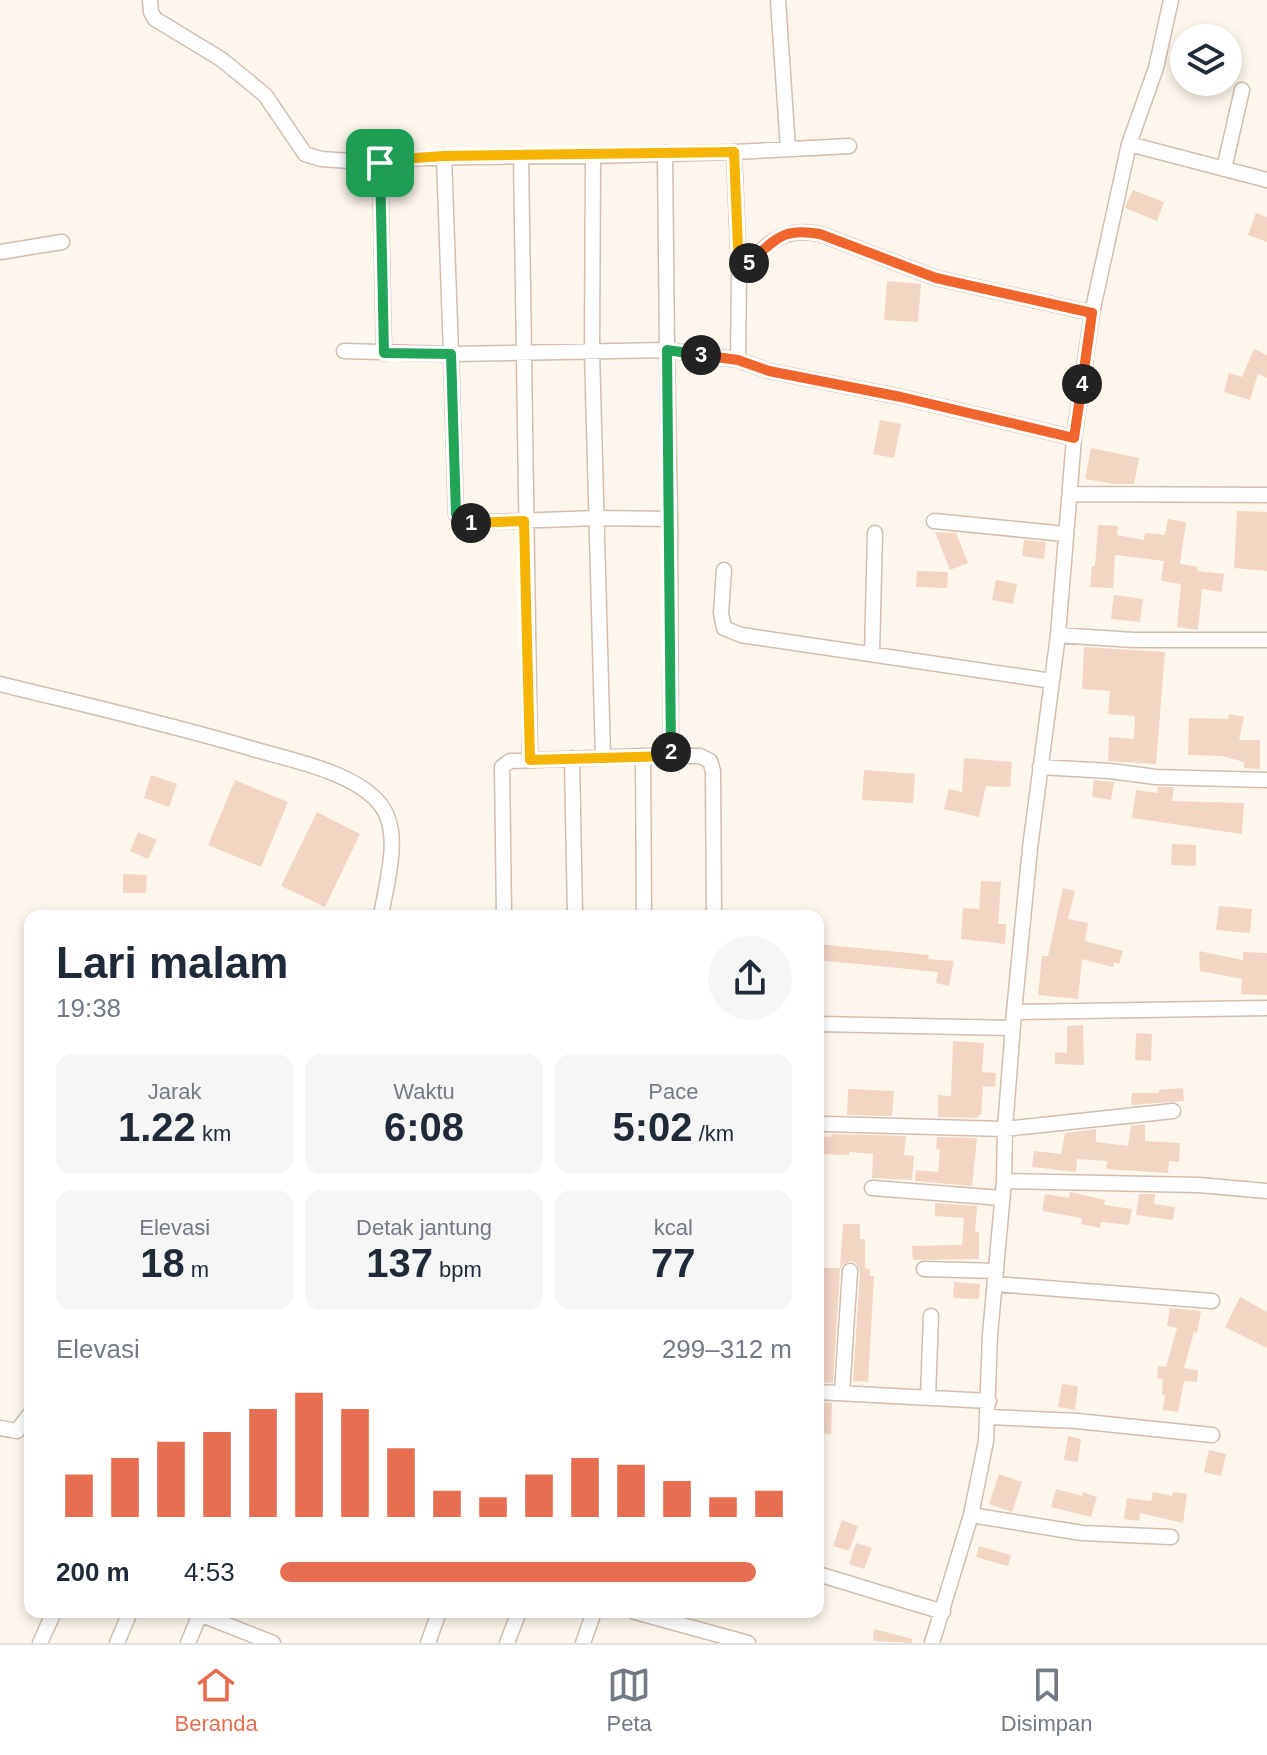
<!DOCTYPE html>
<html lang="id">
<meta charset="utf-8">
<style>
:root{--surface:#fff;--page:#f6f6f7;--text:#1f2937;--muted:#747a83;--line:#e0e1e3;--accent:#e76f51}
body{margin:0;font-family:Helvetica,sans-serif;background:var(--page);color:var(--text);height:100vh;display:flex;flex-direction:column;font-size:30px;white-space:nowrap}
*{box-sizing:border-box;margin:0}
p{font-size:26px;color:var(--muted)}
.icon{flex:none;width:44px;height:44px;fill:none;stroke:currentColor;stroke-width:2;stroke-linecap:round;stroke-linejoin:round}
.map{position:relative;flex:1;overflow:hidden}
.drawer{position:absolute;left:24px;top:910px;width:800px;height:708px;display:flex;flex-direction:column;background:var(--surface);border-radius:16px;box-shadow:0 4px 12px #0003}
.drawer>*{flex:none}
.buttons{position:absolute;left:1170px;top:24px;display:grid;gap:16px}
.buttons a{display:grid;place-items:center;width:72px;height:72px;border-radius:50%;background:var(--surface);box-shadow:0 4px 12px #0003;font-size:40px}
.pin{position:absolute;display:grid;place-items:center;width:68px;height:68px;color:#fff;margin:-34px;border-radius:16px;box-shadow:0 4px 12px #0006}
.km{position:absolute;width:40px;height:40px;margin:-20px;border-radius:50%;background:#222;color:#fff;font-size:22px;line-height:40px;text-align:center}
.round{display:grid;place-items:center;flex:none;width:84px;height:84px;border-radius:42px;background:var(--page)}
.headline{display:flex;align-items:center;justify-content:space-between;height:136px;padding:0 32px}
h1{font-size:44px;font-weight:700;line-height:60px}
.stats{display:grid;grid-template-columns:repeat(3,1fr);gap:12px;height:136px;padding:8px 32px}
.stats div{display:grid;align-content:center;border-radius:16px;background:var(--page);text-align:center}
.stats b{font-size:40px;font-weight:700}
.stats small{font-size:22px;font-weight:400}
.stats p{font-size:22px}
.chart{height:224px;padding:16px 32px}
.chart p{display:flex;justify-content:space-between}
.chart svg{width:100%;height:144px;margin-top:8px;stroke:var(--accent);stroke-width:6}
ul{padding:0 32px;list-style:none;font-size:26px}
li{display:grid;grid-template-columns:128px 96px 1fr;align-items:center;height:60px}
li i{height:20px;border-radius:10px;background:var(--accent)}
.dock{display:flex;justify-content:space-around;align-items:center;height:112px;border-top:2px solid var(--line);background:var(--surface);font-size:22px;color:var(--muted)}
.dock a{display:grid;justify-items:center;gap:4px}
.dock .current{color:var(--accent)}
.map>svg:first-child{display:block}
.building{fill:#f3d5c3}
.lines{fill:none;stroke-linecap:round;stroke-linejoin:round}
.minor-casing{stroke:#d1beb0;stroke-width:17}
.minor{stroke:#fff;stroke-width:14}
.split-1-casing{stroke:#fff;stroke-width:16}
.split-2-casing{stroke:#fff;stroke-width:16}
.split-3-casing{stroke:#fff;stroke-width:16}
.split-4-casing{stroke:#fff;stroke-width:16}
.split-5-casing{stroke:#fff;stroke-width:16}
.split-6-casing{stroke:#fff;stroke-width:16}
.split-1{stroke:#22a559;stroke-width:10}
.split-2{stroke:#f5b400;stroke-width:10}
.split-3{stroke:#22a559;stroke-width:10}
.split-4{stroke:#f0652b;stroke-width:10}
.split-5{stroke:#f0652b;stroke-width:10}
.split-6{stroke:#f5b400;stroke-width:10}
</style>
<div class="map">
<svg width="1267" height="1643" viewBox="0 0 1267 1643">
<rect width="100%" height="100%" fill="#fdf6ec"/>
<!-- building -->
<path class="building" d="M 1133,190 L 1164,202 L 1157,221 L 1125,208 Z
M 1256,213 L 1267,217 L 1267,242 L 1248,235 Z
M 887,281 L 921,284 L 918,322 L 884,320 Z
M 1254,349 L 1267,355 L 1267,378 L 1258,374 L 1250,400 L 1224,392 L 1229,373 L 1242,377 Z
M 880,420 L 901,424 L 894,458 L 873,454 Z
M 1091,448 L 1139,458 L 1134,484 L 1114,484 L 1085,479 Z
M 1237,511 L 1267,512 L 1267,571 L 1234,568 Z
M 1168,519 L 1186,522 L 1180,564 L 1198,567 L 1197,571 L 1224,574 L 1222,592 L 1202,589 L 1198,630 L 1177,627 L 1181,584 L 1161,581 L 1164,561 L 1115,555 L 1113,588 L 1090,587 L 1092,566 L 1095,566 L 1098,525 L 1118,526 L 1117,535 L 1144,540 L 1145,533 L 1165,535 Z
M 935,532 L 956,533 L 968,563 L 950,570 Z
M 1024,540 L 1046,542 L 1044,559 L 1022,556 Z
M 917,571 L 948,572 L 947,588 L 916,587 Z
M 996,580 L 1017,584 L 1013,604 L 992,600 Z
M 1114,595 L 1143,599 L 1140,622 L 1111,619 Z
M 1084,647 L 1165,652 L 1156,764 L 1108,761 L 1109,737 L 1134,739 L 1135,716 L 1108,714 L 1110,691 L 1082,689 Z
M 1229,714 L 1244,717 L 1239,740 L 1260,740 L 1260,769 L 1244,768 L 1244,762 L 1222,756 L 1188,755 L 1189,718 L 1228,719 Z
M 964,758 L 1012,762 L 1010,787 L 986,786 L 979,817 L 944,809 L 949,789 L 962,792 Z
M 864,770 L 915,774 L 913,803 L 862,800 Z
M 151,775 L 177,784 L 169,807 L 144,798 Z
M 235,780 L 288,802 L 261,867 L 208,845 Z
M 1094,780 L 1114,782 L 1111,800 L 1092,797 Z
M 1158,787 L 1174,787 L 1172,801 L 1244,803 L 1242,834 L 1132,818 L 1136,790 L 1157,793 Z
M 317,812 L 360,834 L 325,907 L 281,886 Z
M 138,832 L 157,840 L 148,859 L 130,851 Z
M 1172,844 L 1196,845 L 1196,866 L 1171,865 Z
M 123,874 L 147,875 L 146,893 L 123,893 Z
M 981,881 L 1001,882 L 998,924 L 1006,924 L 1005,944 L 961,939 L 963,908 L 979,909 Z
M 1063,888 L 1075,891 L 1068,919 L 1088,923 L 1085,941 L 1123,951 L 1119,964 L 1114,962 L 1113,967 L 1082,959 L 1078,999 L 1038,995 L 1042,956 L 1048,956 Z
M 1219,906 L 1252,909 L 1250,933 L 1216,930 Z
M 818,944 L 929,955 L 928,959 L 954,961 L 949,986 L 936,983 L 938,972 L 818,960 Z
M 1199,951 L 1243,960 L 1243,952 L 1267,953 L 1267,995 L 1241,994 L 1242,979 L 1200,971 Z
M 1083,1025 L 1084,1065 L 1055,1064 L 1055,1052 L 1067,1053 L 1067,1026 Z
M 1136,1033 L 1152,1034 L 1151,1061 L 1135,1060 Z
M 953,1041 L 984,1043 L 982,1072 L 996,1073 L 995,1087 L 983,1086 L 981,1115 L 978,1115 L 978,1118 L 938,1117 L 938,1095 L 951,1096 Z
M 1183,1088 L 1184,1101 L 1131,1105 L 1132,1093 L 1159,1093 L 1159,1090 Z
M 848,1089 L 894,1091 L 892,1116 L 847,1115 Z
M 1145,1124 L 1145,1141 L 1180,1143 L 1179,1162 L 1169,1161 L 1168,1173 L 1106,1169 L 1107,1161 L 1077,1159 L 1076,1172 L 1032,1167 L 1034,1151 L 1061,1154 L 1065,1133 L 1096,1129 L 1096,1142 L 1128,1146 L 1131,1126 Z
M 832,1134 L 906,1136 L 904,1155 L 914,1156 L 912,1180 L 872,1178 L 873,1154 L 849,1152 L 849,1155 L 818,1154 L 818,1136 L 831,1137 Z
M 937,1137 L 977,1138 L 972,1186 L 915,1181 L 916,1170 L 938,1172 L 940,1150 L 936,1149 Z
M 1070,1192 L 1105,1200 L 1104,1205 L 1132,1209 L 1129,1225 L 1101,1222 L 1100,1228 L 1081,1224 L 1082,1218 L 1042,1211 L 1045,1194 L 1069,1198 Z
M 1139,1194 L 1155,1194 L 1154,1204 L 1175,1207 L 1173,1220 L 1136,1215 Z
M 935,1203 L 977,1206 L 975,1231 L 979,1232 L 979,1259 L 913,1260 L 912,1246 L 962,1245 L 964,1218 L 935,1216 Z
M 843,1224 L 860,1224 L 860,1239 L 865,1239 L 865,1268 L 870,1269 L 870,1276 L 874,1276 L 868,1382 L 853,1381 L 860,1272 L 856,1263 L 850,1261 L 842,1265 L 840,1270 L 833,1383 L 818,1382 L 820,1280 L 823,1280 L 823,1268 L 840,1268 Z
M 954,1282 L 980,1284 L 979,1299 L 953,1298 Z
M 1240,1297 L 1267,1312 L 1267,1348 L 1225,1327 Z
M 1170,1308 L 1201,1311 L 1197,1333 L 1194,1332 L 1184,1368 L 1198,1370 L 1197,1382 L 1184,1381 L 1178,1412 L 1163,1410 L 1165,1395 L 1162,1395 L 1163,1379 L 1157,1378 L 1158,1366 L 1166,1367 L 1177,1328 L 1167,1326 Z
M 1062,1384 L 1078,1386 L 1075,1410 L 1058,1407 Z
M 818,1402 L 832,1403 L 831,1434 L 818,1433 Z
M 1068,1436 L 1081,1439 L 1078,1462 L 1064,1460 Z
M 1209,1450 L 1226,1454 L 1221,1476 L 1204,1472 Z
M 999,1474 L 1022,1482 L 1012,1512 L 989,1504 Z
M 1056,1489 L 1082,1496 L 1083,1492 L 1097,1497 L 1091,1517 L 1051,1507 Z
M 1153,1492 L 1172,1496 L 1173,1492 L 1187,1494 L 1183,1523 L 1140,1513 L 1139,1521 L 1124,1519 L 1127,1498 L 1151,1501 Z
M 842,1520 L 858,1526 L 849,1551 L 833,1546 Z
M 856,1543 L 872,1548 L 864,1569 L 849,1564 Z
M 979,1546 L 1011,1555 L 1008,1566 L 976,1557 Z
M 874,1629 L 913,1639 L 912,1643 L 873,1641 Z"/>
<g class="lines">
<defs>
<path id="minor" d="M 150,0 L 151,12 L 155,19 L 221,59 L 265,95 L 305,154 L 321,159 L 380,163
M 778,0 L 788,149
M 1129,144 L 1267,180
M 734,152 L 849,146
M 521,155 L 530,760
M 593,156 L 592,352 L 603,757
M 1224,169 L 1242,90
M 0,252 L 62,242
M 739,271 C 769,245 779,226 820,234 L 936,278 L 1092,313
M 667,350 L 670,519 L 596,518 L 463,523 L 456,514 L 451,354 Z
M 344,351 L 451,354 L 444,156
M 384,353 L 380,163 L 385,160 C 455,155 524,157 593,156 C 640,155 687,153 734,152 L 739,271 L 738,360 L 667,350 L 665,153
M 738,360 L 769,371 L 901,397 L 1074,438
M 1071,494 L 1267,495
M 670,519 L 671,756
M 934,521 L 1065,534
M 724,570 L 721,613 L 724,628 L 741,635 L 1052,681
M 1058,635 L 1074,438 L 1092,313 L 1129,144 L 1156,68 L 1171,0
M 872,654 L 875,533
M 0,684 C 85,705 169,724 253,749 C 291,760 354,772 380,804 C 403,832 386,883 381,916
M 643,756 L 700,756 L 710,761 L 713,771 L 714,916
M 572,758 L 575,916
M 1040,767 L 1110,771 L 1156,777 L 1267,780
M 504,916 L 502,767 L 510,761 L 643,756 L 644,916
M 1014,1012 L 1030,848 L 1058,635 L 1133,640 L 1267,640
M 818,1024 L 1012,1028
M 826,1124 L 1005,1129 L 1173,1111
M 1004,1181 L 1199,1185 L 1267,1191
M 872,1188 L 1002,1198
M 924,1269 L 996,1271
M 995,1284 L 1212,1301
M 818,1392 L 989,1401
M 842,1392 L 850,1271
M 928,1396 L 931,1316
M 989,1417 L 1077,1421 L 1212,1435
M 0,1428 L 17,1431 L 30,1414
M 971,1515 L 1082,1533 L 1171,1537
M 818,1574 L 943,1612
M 194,1612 L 273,1643
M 635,1612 L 748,1643
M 40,1643 L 54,1612
M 117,1643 L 130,1612
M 188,1643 L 200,1614
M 428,1643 L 439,1612
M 507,1643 L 519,1612
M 583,1643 L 594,1612
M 932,1643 L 971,1515 L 986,1441 L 990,1335 L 1004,1181 L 1005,1129 L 1014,1012 L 1267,1008"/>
</defs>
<!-- minor casing -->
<use href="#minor" class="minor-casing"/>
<!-- minor -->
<use href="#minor" class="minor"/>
</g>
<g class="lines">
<defs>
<path id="split-1" d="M 380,163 L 384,353 L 451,354 L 456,514 L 463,523 L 471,523"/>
<path id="split-2" d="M 471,523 L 524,521 L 530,760 L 671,756 L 671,752"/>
<path id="split-3" d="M 671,752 L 667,350 L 701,355"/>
<path id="split-4" d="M 701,355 L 738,360 L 769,371 L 901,397 L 1074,438 L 1082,384"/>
<path id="split-5" d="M 749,263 C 776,239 782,227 820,234 L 936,278 L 1092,313 L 1082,384"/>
<path id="split-6" d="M 380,163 L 385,160 L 444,156 L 734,152 L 739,271 L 749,263"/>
</defs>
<!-- split-1 casing -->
<use href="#split-1" class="split-1-casing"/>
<!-- split-2 casing -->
<use href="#split-2" class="split-2-casing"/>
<!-- split-3 casing -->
<use href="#split-3" class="split-3-casing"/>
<!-- split-4 casing -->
<use href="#split-4" class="split-4-casing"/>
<!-- split-5 casing -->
<use href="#split-5" class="split-5-casing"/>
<!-- split-6 casing -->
<use href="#split-6" class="split-6-casing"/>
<!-- split-1 -->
<use href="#split-1" class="split-1"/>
<!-- split-2 -->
<use href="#split-2" class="split-2"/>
<!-- split-3 -->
<use href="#split-3" class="split-3"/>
<!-- split-4 -->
<use href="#split-4" class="split-4"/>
<!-- split-5 -->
<use href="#split-5" class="split-5"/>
<!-- split-6 -->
<use href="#split-6" class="split-6"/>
</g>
</svg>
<div class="buttons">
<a><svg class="icon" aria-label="layers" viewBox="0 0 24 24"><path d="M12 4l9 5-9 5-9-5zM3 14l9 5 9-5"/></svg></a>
</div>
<div class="pin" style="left:380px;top:163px;background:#1e9e55"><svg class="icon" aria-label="arrive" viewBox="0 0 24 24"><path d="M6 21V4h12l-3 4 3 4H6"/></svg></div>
<b class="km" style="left:471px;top:523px">1</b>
<b class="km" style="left:671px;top:752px">2</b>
<b class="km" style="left:701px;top:355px">3</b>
<b class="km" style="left:1082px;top:384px">4</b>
<b class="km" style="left:749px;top:263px">5</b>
<section class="drawer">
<div class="headline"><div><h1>Lari malam</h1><p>19:38</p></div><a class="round"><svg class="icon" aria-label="share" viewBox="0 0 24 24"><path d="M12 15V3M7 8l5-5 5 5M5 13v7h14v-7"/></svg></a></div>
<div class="stats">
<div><p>Jarak</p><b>1.22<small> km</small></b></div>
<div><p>Waktu</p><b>6:08</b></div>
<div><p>Pace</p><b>5:02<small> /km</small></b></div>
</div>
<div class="stats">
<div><p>Elevasi</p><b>18<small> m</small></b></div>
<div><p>Detak jantung</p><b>137<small> bpm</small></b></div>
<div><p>kcal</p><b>77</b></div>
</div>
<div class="chart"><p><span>Elevasi</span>299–312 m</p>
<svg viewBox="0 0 160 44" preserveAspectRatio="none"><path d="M5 44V31M15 44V26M25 44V21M35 44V18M45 44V11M55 44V6M65 44V11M75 44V23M85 44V36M95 44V38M105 44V31M115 44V26M125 44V28M135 44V33M145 44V38M155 44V36"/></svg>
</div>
<ul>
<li><b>200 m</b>4:53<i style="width:93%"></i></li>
</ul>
</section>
</div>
<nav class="dock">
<a class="current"><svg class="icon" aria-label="home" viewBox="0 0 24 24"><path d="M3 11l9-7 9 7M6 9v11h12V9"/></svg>Beranda</a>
<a><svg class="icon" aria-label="map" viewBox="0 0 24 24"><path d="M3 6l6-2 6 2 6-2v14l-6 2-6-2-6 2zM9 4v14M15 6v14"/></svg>Peta</a>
<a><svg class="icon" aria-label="saved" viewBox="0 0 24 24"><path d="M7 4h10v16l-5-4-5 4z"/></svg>Disimpan</a>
</nav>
